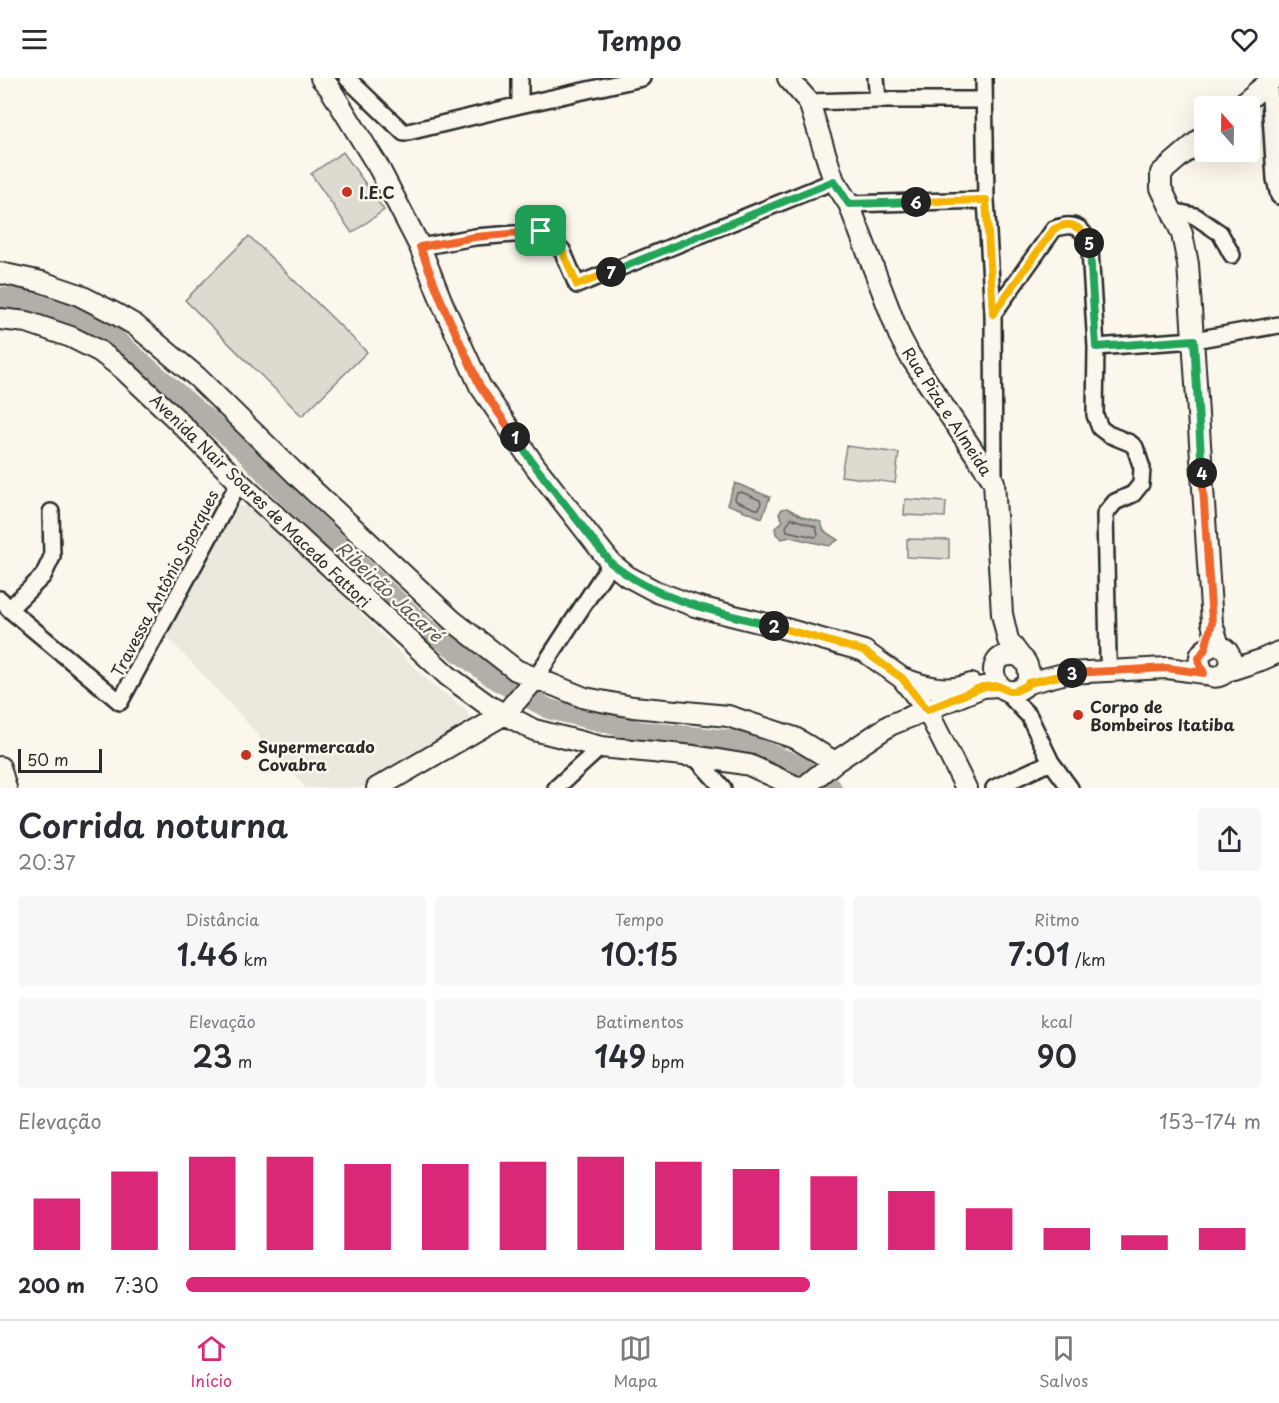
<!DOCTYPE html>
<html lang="pt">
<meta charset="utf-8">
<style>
:root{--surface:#fff;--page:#f7f7f7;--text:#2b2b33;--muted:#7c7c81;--line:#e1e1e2;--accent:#db2777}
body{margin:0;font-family:"Playpen Sans",sans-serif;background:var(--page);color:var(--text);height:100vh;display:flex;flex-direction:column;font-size:22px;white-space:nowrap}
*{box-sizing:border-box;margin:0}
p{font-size:20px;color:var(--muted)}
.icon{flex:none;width:33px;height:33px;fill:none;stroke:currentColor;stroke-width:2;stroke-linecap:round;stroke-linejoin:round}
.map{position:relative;height:710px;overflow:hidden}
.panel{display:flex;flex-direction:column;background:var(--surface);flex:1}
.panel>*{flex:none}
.needle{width:39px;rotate:340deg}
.fabs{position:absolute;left:1194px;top:18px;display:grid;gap:12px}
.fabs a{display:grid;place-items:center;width:66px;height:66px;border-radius:6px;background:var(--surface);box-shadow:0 6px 24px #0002;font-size:30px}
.scale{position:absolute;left:18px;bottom:15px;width:84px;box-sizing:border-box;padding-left:6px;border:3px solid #2b2b2b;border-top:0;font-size:16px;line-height:21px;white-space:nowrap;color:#2b2b2b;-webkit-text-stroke:4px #fbf7ec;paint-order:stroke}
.pin{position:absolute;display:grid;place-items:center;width:51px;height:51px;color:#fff;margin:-26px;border-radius:12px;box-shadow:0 3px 9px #0006}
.km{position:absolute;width:30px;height:30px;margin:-15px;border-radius:50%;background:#222;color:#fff;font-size:16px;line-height:30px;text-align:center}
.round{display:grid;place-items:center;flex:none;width:63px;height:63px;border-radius:6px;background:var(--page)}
.headline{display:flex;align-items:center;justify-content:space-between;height:102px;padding:0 18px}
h1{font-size:33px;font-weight:600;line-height:45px}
.metrics{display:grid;grid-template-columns:repeat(3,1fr);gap:9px;height:102px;padding:6px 18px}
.metrics div{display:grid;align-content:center;border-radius:6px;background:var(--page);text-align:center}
.metrics b{font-size:30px;font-weight:600}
.metrics small{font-size:16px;font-weight:400}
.metrics p{font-size:16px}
.chart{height:168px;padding:12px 18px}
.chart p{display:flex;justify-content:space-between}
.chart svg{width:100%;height:108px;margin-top:6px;stroke:var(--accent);stroke-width:6}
ul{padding:0 18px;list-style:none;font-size:20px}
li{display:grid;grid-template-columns:96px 72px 1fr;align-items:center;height:45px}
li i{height:15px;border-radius:8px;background:var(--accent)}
header{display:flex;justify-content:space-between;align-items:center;height:78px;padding:0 18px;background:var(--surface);font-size:27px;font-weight:600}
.tab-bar{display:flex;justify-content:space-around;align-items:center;height:84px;border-top:2px solid var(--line);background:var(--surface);font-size:16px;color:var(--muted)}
.tab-bar a{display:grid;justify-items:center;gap:3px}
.tab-bar .selected{color:var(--accent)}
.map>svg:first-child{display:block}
.built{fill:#ebe8de}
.green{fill:#dddad0;stroke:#84827e;stroke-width:1.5}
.water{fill:#b1afa7;stroke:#7b7a75;stroke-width:1.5}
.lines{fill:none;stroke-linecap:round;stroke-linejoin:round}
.shore{stroke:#61605d;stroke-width:1.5}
.river{stroke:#b1afa7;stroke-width:20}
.minor-casing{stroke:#2b2b2b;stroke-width:20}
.major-casing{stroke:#2b2b2b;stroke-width:24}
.minor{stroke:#fbf7ec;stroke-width:15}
.major{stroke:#fbf7ec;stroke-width:20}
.split-1-casing{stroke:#fff;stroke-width:12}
.split-2-casing{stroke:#fff;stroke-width:12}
.split-3-casing{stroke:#fff;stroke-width:12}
.split-4-casing{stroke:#fff;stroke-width:12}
.split-5-casing{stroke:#fff;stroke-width:12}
.split-6-casing{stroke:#fff;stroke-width:12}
.split-7-casing{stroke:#fff;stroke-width:12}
.split-8-casing{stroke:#fff;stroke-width:12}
.split-1{stroke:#f0652b;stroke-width:8}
.split-2{stroke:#22a559;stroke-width:8}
.split-3{stroke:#f5b400;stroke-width:8}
.split-4{stroke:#f0652b;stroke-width:8}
.split-5{stroke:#22a559;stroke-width:8}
.split-6{stroke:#f5b400;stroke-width:8}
.split-7{stroke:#22a559;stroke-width:8}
.split-8{stroke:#f5b400;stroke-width:8}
.poi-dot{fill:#c8321e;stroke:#fbf7ec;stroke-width:2}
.labels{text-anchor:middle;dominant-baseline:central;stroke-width:5;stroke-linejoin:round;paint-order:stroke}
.poi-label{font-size:16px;font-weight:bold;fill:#2b2b2b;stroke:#fbf7ec;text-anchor:start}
.street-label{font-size:16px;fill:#2b2b2b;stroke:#fbf7ec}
.water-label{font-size:18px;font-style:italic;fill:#5a5956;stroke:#fbf7ec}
</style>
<header><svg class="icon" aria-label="menu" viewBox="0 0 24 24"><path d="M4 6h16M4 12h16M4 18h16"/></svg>Tempo<svg class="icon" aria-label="heart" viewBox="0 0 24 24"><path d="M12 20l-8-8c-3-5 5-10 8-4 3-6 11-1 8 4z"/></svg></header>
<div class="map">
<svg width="1279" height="710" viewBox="0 0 1279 710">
<rect width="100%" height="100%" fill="#fbf7ec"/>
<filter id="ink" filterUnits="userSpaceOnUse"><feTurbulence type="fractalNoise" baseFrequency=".0167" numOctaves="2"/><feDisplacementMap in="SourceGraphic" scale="12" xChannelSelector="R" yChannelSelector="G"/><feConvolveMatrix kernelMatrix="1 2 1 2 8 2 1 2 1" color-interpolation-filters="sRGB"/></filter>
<g filter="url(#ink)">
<!-- built -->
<path class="built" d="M 239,428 L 250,429 L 325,500 L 408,583 L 434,608 L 466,631 L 472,646 L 362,710 L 306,710 L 210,604 L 165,557 L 230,439 Z"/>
<!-- green -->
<path class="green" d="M 343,74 L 384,132 L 352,155 L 311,96 Z
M 249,158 L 367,274 L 302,338 L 185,222 Z
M 846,368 L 899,375 L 895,405 L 841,398 Z
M 905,421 L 946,424 L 945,439 L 904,437 Z
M 907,461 L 949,462 L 949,481 L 907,479 Z"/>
<!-- water -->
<path class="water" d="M 735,405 L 770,419 L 762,440 L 727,426 Z
M 787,430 L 803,439 L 821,444 L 824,453 L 838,462 L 829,468 L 790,459 L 782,461 L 776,456 L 775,450 L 783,443 L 779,436 L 782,431 Z"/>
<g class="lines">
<!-- shore -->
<path class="shore" d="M 741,414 L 760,422 L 761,425 L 759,431 L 756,431 L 736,423 L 735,420 L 737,415 Z
M 791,440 L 816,449 L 818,457 L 815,459 L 787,453 L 786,449 Z"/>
<!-- river -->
<path class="river" d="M 0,219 L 21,221 L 77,238 L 113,259 L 243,372 L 289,420 L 426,550 L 496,602 L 549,631 L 640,653 L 738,663 L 796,686 L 832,710"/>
<defs>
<path id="minor" d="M 347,0 L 404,55 L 520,27 L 642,0
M 520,0 L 520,27
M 876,0 L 878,22
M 984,0 L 986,122 L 993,236 L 994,404
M 1269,4 L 1275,101 L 1279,118
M 809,24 L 878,22 L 984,22
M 849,126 L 986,122
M 1172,133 L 1195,138 L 1220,155 L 1232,177
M 420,169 L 475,159 L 541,154 L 562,172 L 577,207 L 834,103
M 993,236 L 1054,151 C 1076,143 1085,150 1090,172 L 1096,269 L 1095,337 L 1100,350 L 1108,356 L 1130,365 L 1135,369 L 1142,390 L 1141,406 L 1133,416 L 1115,424 L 1105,436 L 1108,578 L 1109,593
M 1096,269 L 1194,262 L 1279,247
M 0,521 L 9,531 L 120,624 L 239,404
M 9,531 L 43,498 L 52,479 L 51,434
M 535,601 L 611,485
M 1003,611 L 1029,638 L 1051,684 L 1070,710
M 694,678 L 723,710
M 556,710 L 601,669
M 994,710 L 1051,684"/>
<path id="major" d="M 321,0 L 329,9 L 379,90 L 420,169 L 443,227 L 480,308 L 535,388 L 611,485 L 627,498 L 657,514 L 695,528 L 790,552 L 864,573 L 902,600 L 927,632 L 966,710
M 788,0 L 809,24 L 834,103 L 849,126 L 899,257 L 910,278 L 994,404 L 1002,536 L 1008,562 L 1022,581
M 1240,28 L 1274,0
M 1204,58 L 1161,95 L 1161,110 L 1172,133 L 1182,156 L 1188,186 L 1212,545 L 1219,568
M 0,195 L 42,204 L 77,216 L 116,236 L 135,247 L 197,299 L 302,402 L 453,543 L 516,592 L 585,620 L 633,629 L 728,638 L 795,660 L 835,684
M 0,241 L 27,244 L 71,259 L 99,273 L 123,291 L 176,341 L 239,404 L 448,598 L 489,628 L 534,652 L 601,669 L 694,678 L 749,687 L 799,710
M 1227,593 L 1261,582 L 1279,574
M 902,600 C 925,609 947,615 971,606
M 1028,605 C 1031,593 1027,577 1012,577 C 977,577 999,634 1028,605 L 1067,595 L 1167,590 L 1204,595 C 1225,609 1241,579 1222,569 C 1217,567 1212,567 1208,570 C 1197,575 1198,586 1204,595
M 0,689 L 6,710
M 377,710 L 505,636 L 535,601
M 803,710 L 835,684 L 890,647 L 983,609 L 998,608"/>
</defs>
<!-- minor casing -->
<use href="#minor" class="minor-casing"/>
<!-- major casing -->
<use href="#major" class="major-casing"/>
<!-- minor -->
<use href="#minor" class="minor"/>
<!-- major -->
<use href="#major" class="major"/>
</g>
</g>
<g class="lines" filter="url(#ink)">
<defs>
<path id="split-1" d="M 515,359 L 480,308 L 443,227 L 420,169 L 475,159 L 541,153"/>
<path id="split-2" d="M 515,359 L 535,388 L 611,485 C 658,523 717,534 774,548"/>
<path id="split-3" d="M 774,548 L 864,573 L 902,600 L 927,632 L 982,609 L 998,608 L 1009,613 L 1015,613 L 1026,608 L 1028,605 L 1072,595"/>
<path id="split-4" d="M 1072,595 L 1167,590 L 1204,595 L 1199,585 L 1199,580 L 1205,571 L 1212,545 L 1202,395"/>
<path id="split-5" d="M 1089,165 L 1090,172 L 1096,269 L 1194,262 L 1202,395"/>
<path id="split-6" d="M 916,124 L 986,122 L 993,236 L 1054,151 C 1058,149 1061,148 1065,147 C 1076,145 1086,155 1089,165"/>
<path id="split-7" d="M 611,194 L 834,103 L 849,126 L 916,124"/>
<path id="split-8" d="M 541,153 L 562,172 L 577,207 L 611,194"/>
</defs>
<!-- split-1 casing -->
<use href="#split-1" class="split-1-casing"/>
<!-- split-2 casing -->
<use href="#split-2" class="split-2-casing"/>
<!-- split-3 casing -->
<use href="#split-3" class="split-3-casing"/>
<!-- split-4 casing -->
<use href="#split-4" class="split-4-casing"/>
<!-- split-5 casing -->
<use href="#split-5" class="split-5-casing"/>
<!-- split-6 casing -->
<use href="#split-6" class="split-6-casing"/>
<!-- split-7 casing -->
<use href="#split-7" class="split-7-casing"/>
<!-- split-8 casing -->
<use href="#split-8" class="split-8-casing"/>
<!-- split-1 -->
<use href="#split-1" class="split-1"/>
<!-- split-2 -->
<use href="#split-2" class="split-2"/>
<!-- split-3 -->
<use href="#split-3" class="split-3"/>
<!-- split-4 -->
<use href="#split-4" class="split-4"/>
<!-- split-5 -->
<use href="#split-5" class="split-5"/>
<!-- split-6 -->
<use href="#split-6" class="split-6"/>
<!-- split-7 -->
<use href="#split-7" class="split-7"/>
<!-- split-8 -->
<use href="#split-8" class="split-8"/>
</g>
<!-- markers -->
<g class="poi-dot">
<circle cx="347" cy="114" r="6"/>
<circle cx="1078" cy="637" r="6"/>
<circle cx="246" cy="677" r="6"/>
</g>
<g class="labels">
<!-- poi labels -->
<g class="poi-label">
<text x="359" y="114">I.E.C</text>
<text x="1090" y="628">Corpo de<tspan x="1090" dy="18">Bombeiros Itatiba</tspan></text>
<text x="258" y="668">Supermercado<tspan x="258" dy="18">Covabra</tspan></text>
</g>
<!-- street labels -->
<g class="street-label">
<text transform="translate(948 333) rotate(57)">Rua Piza e Almeida</text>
<text transform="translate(261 422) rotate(44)">Avenida Nair Soares de Macedo Fattori</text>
<text transform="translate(164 505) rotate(-62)">Travessa Antônio Sporques</text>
</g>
<!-- water labels -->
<g class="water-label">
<text transform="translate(390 513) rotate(43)">Ribeirão Jacaré</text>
</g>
</g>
</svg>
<div class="fabs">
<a><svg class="needle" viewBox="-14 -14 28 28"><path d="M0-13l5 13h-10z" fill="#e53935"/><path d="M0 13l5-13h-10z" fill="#7c7c81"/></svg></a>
</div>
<div class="scale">50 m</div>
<div class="pin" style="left:541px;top:153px;background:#1e9e55"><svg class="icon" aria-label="arrive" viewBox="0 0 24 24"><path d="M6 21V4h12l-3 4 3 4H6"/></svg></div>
<b class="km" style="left:515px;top:359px">1</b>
<b class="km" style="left:774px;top:548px">2</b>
<b class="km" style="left:1072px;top:595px">3</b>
<b class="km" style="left:1202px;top:395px">4</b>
<b class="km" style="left:1089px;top:165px">5</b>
<b class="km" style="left:916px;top:124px">6</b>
<b class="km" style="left:611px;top:194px">7</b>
</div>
<section class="panel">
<div class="headline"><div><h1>Corrida noturna</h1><p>20:37</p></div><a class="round"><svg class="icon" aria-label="share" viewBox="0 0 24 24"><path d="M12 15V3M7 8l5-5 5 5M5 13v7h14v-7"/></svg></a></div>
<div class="metrics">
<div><p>Distância</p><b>1.46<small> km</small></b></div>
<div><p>Tempo</p><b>10:15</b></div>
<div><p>Ritmo</p><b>7:01<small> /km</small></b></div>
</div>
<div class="metrics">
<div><p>Elevação</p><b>23<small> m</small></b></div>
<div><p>Batimentos</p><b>149<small> bpm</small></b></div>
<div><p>kcal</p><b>90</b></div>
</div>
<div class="chart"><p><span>Elevação</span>153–174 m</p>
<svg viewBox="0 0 160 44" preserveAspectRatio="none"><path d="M5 44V23M15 44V12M25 44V6M35 44V6M45 44V9M55 44V9M65 44V8M75 44V6M85 44V8M95 44V11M105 44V14M115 44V20M125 44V27M135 44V35M145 44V38M155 44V35"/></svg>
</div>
<ul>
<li><b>200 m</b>7:30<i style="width:58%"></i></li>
</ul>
</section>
<nav class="tab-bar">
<a class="selected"><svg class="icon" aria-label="home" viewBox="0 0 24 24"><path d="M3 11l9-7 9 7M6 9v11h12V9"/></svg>Início</a>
<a><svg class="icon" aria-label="map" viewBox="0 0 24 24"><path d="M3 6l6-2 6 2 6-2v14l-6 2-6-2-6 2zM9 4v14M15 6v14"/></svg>Mapa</a>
<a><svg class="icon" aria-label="saved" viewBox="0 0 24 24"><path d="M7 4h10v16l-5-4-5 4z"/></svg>Salvos</a>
</nav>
